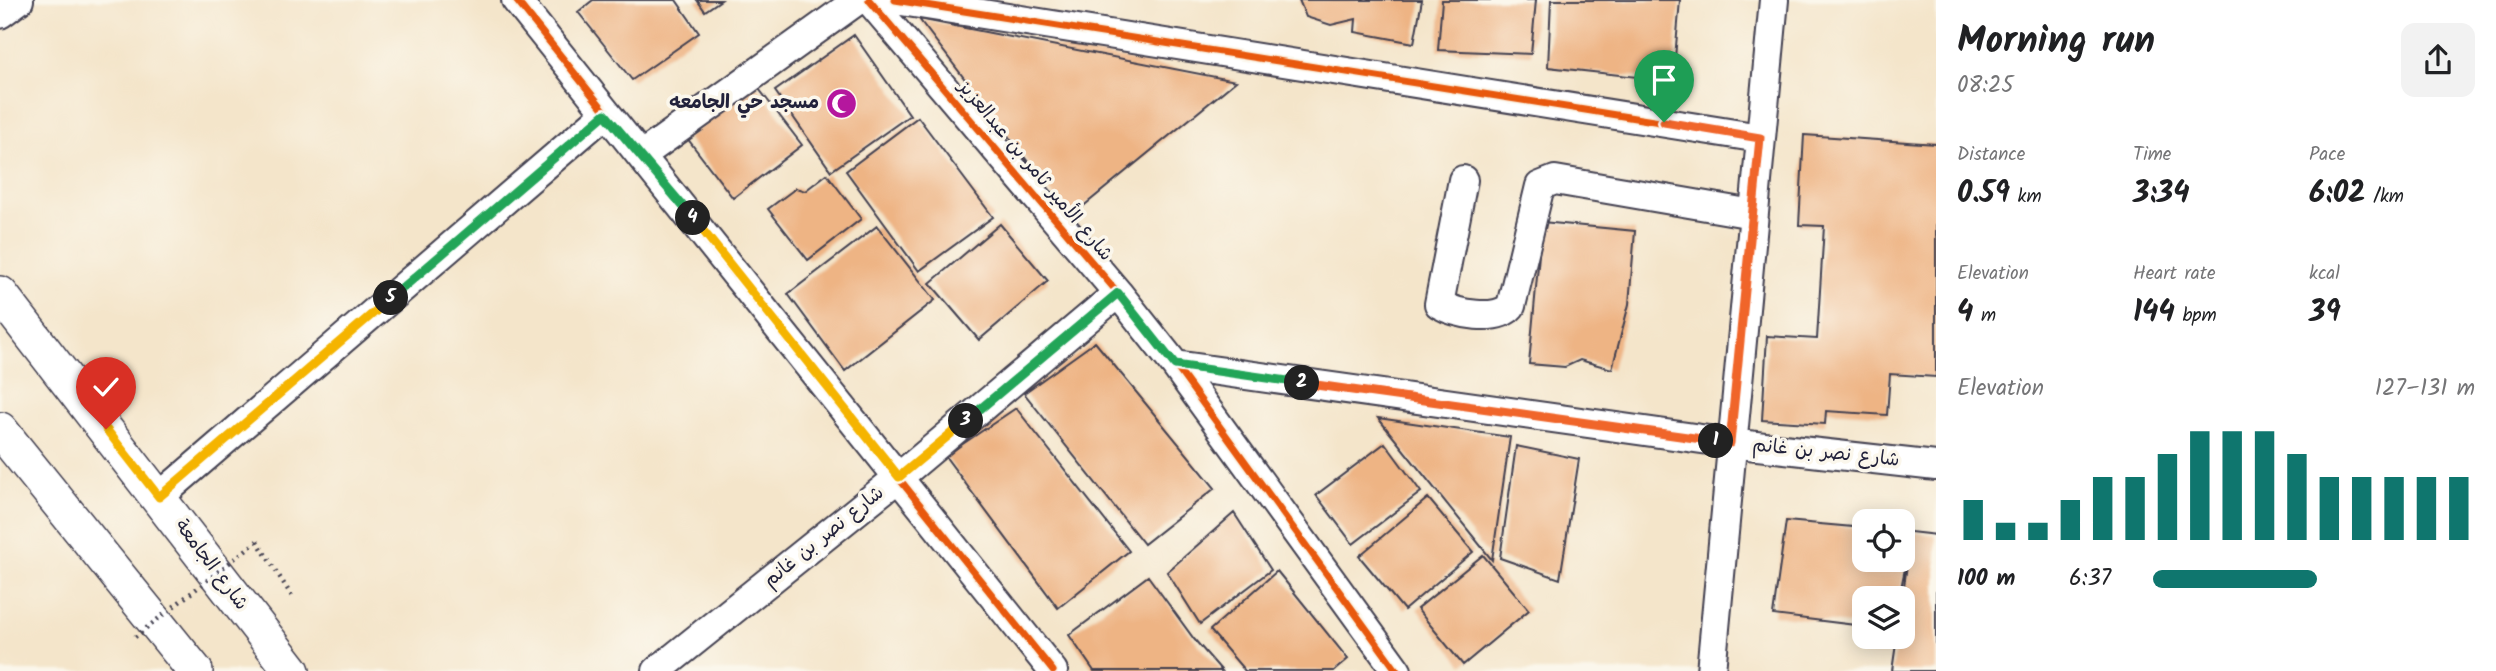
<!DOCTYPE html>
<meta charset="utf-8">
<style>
:root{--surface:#fff;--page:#f2f2f2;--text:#202124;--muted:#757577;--accent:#0f766e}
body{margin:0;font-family:Kalam,"Playpen Sans Arabic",sans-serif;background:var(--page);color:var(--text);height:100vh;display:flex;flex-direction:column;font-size:26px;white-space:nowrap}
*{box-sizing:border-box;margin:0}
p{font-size:23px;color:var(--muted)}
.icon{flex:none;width:38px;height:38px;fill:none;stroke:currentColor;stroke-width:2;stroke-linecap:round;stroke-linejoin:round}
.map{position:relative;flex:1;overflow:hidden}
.panel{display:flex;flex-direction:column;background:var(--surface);width:560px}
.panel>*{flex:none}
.fabs{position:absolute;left:1852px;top:509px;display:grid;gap:14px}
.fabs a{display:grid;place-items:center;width:63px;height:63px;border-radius:14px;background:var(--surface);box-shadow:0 4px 18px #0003;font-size:35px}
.pin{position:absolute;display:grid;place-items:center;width:60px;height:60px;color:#fff;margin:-72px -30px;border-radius:50% 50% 50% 0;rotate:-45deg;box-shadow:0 0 7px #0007}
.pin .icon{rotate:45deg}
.km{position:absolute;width:35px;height:35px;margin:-18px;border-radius:50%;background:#222;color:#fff;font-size:19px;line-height:35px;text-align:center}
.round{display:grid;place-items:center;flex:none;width:74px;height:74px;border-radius:14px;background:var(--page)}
.overview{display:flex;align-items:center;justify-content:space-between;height:119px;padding:0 21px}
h1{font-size:38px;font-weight:700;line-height:52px}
.metrics{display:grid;grid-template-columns:repeat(3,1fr);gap:10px;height:119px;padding:7px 21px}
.metrics div{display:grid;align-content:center}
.metrics b{font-size:30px;font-weight:700}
.metrics small{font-size:19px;font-weight:400}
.metrics p{font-size:19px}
.chart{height:196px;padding:14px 21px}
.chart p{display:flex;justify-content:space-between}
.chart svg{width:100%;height:126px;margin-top:7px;stroke:var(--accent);stroke-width:6}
ul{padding:0 21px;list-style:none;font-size:23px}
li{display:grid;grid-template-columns:112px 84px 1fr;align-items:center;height:52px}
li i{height:18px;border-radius:9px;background:var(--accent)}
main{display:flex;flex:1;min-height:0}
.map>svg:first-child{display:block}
.building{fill:#eeb484}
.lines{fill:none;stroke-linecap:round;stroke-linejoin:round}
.minor-casing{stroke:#423f50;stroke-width:32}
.major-casing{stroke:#423f50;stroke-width:38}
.path{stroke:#423f50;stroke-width:4.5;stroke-dasharray:2 5;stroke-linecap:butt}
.minor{stroke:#fff;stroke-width:28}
.major{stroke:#fff;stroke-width:35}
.path-bridge{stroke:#423f50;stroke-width:4.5;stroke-dasharray:2 5;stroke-linecap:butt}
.cycleway-casing{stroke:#fbf7ec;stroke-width:11}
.cycleway{stroke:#e8590c;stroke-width:7}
.split-1-casing{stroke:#fff;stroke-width:14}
.split-2-casing{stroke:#fff;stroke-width:14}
.split-3-casing{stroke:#fff;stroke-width:14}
.split-4-casing{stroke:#fff;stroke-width:14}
.split-5-casing{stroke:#fff;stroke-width:14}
.split-6-casing{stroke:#fff;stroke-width:14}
.split-1{stroke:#f0652b;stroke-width:9}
.split-2{stroke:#f0652b;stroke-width:9}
.split-3{stroke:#22a559;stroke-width:9}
.split-4{stroke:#f5b400;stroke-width:9}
.split-5{stroke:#22a559;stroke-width:9}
.split-6{stroke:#f5b400;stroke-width:9}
.labels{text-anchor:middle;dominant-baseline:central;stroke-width:7;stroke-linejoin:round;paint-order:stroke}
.poi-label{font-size:19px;font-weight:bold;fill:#22223b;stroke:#fbf7ec;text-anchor:end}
.street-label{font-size:19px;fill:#22223b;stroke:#fbf7ec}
</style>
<main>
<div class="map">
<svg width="1936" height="671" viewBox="0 0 1936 671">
<rect width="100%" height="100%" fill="#fbf7ec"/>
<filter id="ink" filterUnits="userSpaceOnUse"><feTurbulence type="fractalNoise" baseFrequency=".0143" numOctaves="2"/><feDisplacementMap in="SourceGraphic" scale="14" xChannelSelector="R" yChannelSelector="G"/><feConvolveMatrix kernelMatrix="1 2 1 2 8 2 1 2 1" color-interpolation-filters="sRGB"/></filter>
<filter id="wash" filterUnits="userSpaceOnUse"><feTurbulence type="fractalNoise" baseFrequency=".00686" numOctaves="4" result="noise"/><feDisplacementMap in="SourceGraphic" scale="28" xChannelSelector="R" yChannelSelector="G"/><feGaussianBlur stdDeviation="1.57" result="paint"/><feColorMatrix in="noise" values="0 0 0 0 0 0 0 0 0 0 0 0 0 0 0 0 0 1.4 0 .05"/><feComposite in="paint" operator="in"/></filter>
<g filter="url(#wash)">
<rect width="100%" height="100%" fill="#f4e5ca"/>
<g id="blocks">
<!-- building -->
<path class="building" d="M 593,0 L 676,0 L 699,33 L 632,80 L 578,12 Z
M 697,0 L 721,0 L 705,11 Z
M 1299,0 L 1422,0 L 1414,43 L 1355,32 L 1356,19 L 1331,25 L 1306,17 Z
M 1442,0 L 1536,0 L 1531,54 L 1438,50 Z
M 1551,0 L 1680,0 L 1673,81 L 1548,67 Z
M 919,19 L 1236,81 L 1070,217 Z
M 854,35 L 910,115 L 831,171 L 775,91 Z
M 756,85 L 802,145 L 733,198 L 687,138 Z
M 918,117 L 993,217 L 919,271 L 846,171 Z
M 1804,135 L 1936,144 L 1936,377 L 1890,374 L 1887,415 L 1826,411 L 1825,424 L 1762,420 L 1767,336 L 1817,339 L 1824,226 L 1799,225 Z
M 827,174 L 861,219 L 808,260 L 768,209 L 796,188 L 805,191 Z
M 1542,222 L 1635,231 L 1629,304 L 1612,369 L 1580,360 L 1565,367 L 1529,364 Z
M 1000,224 L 1048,281 L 979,340 L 930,283 Z
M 877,226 L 935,300 L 845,371 L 788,294 Z
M 1095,342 L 1215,488 L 1144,544 L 1024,393 Z
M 1016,408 L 1129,551 L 1058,608 L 945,456 Z
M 1378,418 L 1510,437 L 1492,560 Z
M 1385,443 L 1421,492 L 1353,544 L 1316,495 Z
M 1516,446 L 1579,459 L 1560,579 L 1500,558 Z
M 1428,498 L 1473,552 L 1404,610 L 1359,556 Z
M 1234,513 L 1271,570 L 1200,624 L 1167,572 Z
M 1786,521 L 1864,528 L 1864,560 L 1902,560 L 1902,531 L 1936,535 L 1936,671 L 1892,671 L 1897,637 L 1902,637 L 1902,600 L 1910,544 L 1899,598 L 1864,598 L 1864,626 L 1773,615 Z
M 1483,555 L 1529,610 L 1463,665 L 1417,609 Z
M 1277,571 L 1348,659 L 1334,671 L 1245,671 L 1210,630 Z
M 1148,576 L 1194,639 L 1222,671 L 1094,671 L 1069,635 Z"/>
</g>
</g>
<g filter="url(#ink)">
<use href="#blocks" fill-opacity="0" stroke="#423f50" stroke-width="2"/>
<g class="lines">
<defs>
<path id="minor" d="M 516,0 L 1053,671
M 869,0 L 1118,293 L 1175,365 L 1397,671
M 895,0 L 1760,138
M 0,14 L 19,0
M 642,155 L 858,0
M 1463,180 L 1439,304 C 1456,314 1497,322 1511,306 L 1540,186 L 1555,180 L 1753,214
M 1175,365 L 1730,443 L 1936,466
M 159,497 L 605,114
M 657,671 L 899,477 L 1118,293
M 1711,671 L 1774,0"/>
<path id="major" d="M 0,294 L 292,671
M 0,430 L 195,671"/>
</defs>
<!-- minor casing -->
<use href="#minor" class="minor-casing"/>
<!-- major casing -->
<use href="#major" class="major-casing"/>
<!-- path -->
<path class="path" d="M 257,541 L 293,598"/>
<!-- minor -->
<use href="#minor" class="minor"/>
<!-- major -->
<use href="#major" class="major"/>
<!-- path-bridge -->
<path class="path-bridge" d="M 135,637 L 257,541"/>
<defs>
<path id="cycleway" d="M 516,0 L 1053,671
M 869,0 L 1118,293 L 1175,365 L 1397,671
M 895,0 L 1760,138"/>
</defs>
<!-- cycleway casing -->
<use href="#cycleway" class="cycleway-casing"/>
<!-- cycleway -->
<use href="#cycleway" class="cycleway"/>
</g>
</g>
<g class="lines" filter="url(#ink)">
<defs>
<path id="split-1" d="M 1664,122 L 1760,138 L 1730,443 L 1716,441"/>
<path id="split-2" d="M 1302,383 L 1716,441"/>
<path id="split-3" d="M 966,421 L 1118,293 L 1175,365 L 1302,383"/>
<path id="split-4" d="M 693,218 L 899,477 L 966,421"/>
<path id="split-5" d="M 391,298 L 605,114 L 693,218"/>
<path id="split-6" d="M 106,429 L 159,497 L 391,298"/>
</defs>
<!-- split-1 casing -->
<use href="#split-1" class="split-1-casing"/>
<!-- split-2 casing -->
<use href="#split-2" class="split-2-casing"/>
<!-- split-3 casing -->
<use href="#split-3" class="split-3-casing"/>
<!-- split-4 casing -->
<use href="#split-4" class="split-4-casing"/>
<!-- split-5 casing -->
<use href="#split-5" class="split-5-casing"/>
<!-- split-6 casing -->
<use href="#split-6" class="split-6-casing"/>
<!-- split-1 -->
<use href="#split-1" class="split-1"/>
<!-- split-2 -->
<use href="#split-2" class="split-2"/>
<!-- split-3 -->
<use href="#split-3" class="split-3"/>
<!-- split-4 -->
<use href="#split-4" class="split-4"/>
<!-- split-5 -->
<use href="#split-5" class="split-5"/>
<!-- split-6 -->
<use href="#split-6" class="split-6"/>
</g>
<!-- icons -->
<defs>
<symbol id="mosque-disc" viewBox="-11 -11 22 22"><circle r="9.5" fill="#b5179e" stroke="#fbf7ec"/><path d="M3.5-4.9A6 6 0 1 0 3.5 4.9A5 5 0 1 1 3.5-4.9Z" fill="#fff"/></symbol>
</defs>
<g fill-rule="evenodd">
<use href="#mosque-disc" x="824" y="86" width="35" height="35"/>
</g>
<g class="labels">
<!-- poi labels -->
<g class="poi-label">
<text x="819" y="103">مسجد حي الجامعه</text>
</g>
<!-- street labels -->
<g class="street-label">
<text transform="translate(1035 171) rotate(50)">شارع الأمير ثامر بن عبدالعزيز</text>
<text transform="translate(1826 453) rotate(6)">شارع نصر بن غانم</text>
<text transform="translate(824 537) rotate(-39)">شارع نصر بن غانم</text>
<text transform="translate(211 565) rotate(53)">شارع الجامعة</text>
</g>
</g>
</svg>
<div class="fabs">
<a><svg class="icon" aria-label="locate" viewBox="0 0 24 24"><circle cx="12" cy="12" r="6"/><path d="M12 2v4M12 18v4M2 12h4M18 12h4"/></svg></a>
<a><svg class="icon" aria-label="layers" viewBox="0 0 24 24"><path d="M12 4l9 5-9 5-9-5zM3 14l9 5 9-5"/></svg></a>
</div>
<div class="pin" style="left:1664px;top:122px;background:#1e9e55"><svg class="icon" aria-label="arrive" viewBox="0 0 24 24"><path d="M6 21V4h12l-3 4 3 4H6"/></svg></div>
<div class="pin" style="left:106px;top:429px;background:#d93025"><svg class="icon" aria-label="check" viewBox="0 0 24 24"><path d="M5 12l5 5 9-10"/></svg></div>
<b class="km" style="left:1716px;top:441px">1</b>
<b class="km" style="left:1302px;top:383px">2</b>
<b class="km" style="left:966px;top:421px">3</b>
<b class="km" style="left:693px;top:218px">4</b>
<b class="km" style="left:391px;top:298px">5</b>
</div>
<section class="panel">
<div class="overview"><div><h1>Morning run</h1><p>08:25</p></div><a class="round"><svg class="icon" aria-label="share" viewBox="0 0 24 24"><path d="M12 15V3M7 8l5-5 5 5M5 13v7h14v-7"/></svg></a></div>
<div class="metrics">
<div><p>Distance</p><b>0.59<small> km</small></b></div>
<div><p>Time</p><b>3:34</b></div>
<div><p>Pace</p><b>6:02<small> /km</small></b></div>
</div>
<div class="metrics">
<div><p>Elevation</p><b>4<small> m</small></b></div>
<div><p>Heart rate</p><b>144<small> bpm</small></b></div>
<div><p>kcal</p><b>39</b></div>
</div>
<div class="chart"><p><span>Elevation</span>127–131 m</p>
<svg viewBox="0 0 160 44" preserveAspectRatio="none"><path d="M5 44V30M15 44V38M25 44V38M35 44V30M45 44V22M55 44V22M65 44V14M75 44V6M85 44V6M95 44V6M105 44V14M115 44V22M125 44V22M135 44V22M145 44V22M155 44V22"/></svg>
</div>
<ul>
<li><b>100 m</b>6:37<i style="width:51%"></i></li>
</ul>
</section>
</main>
